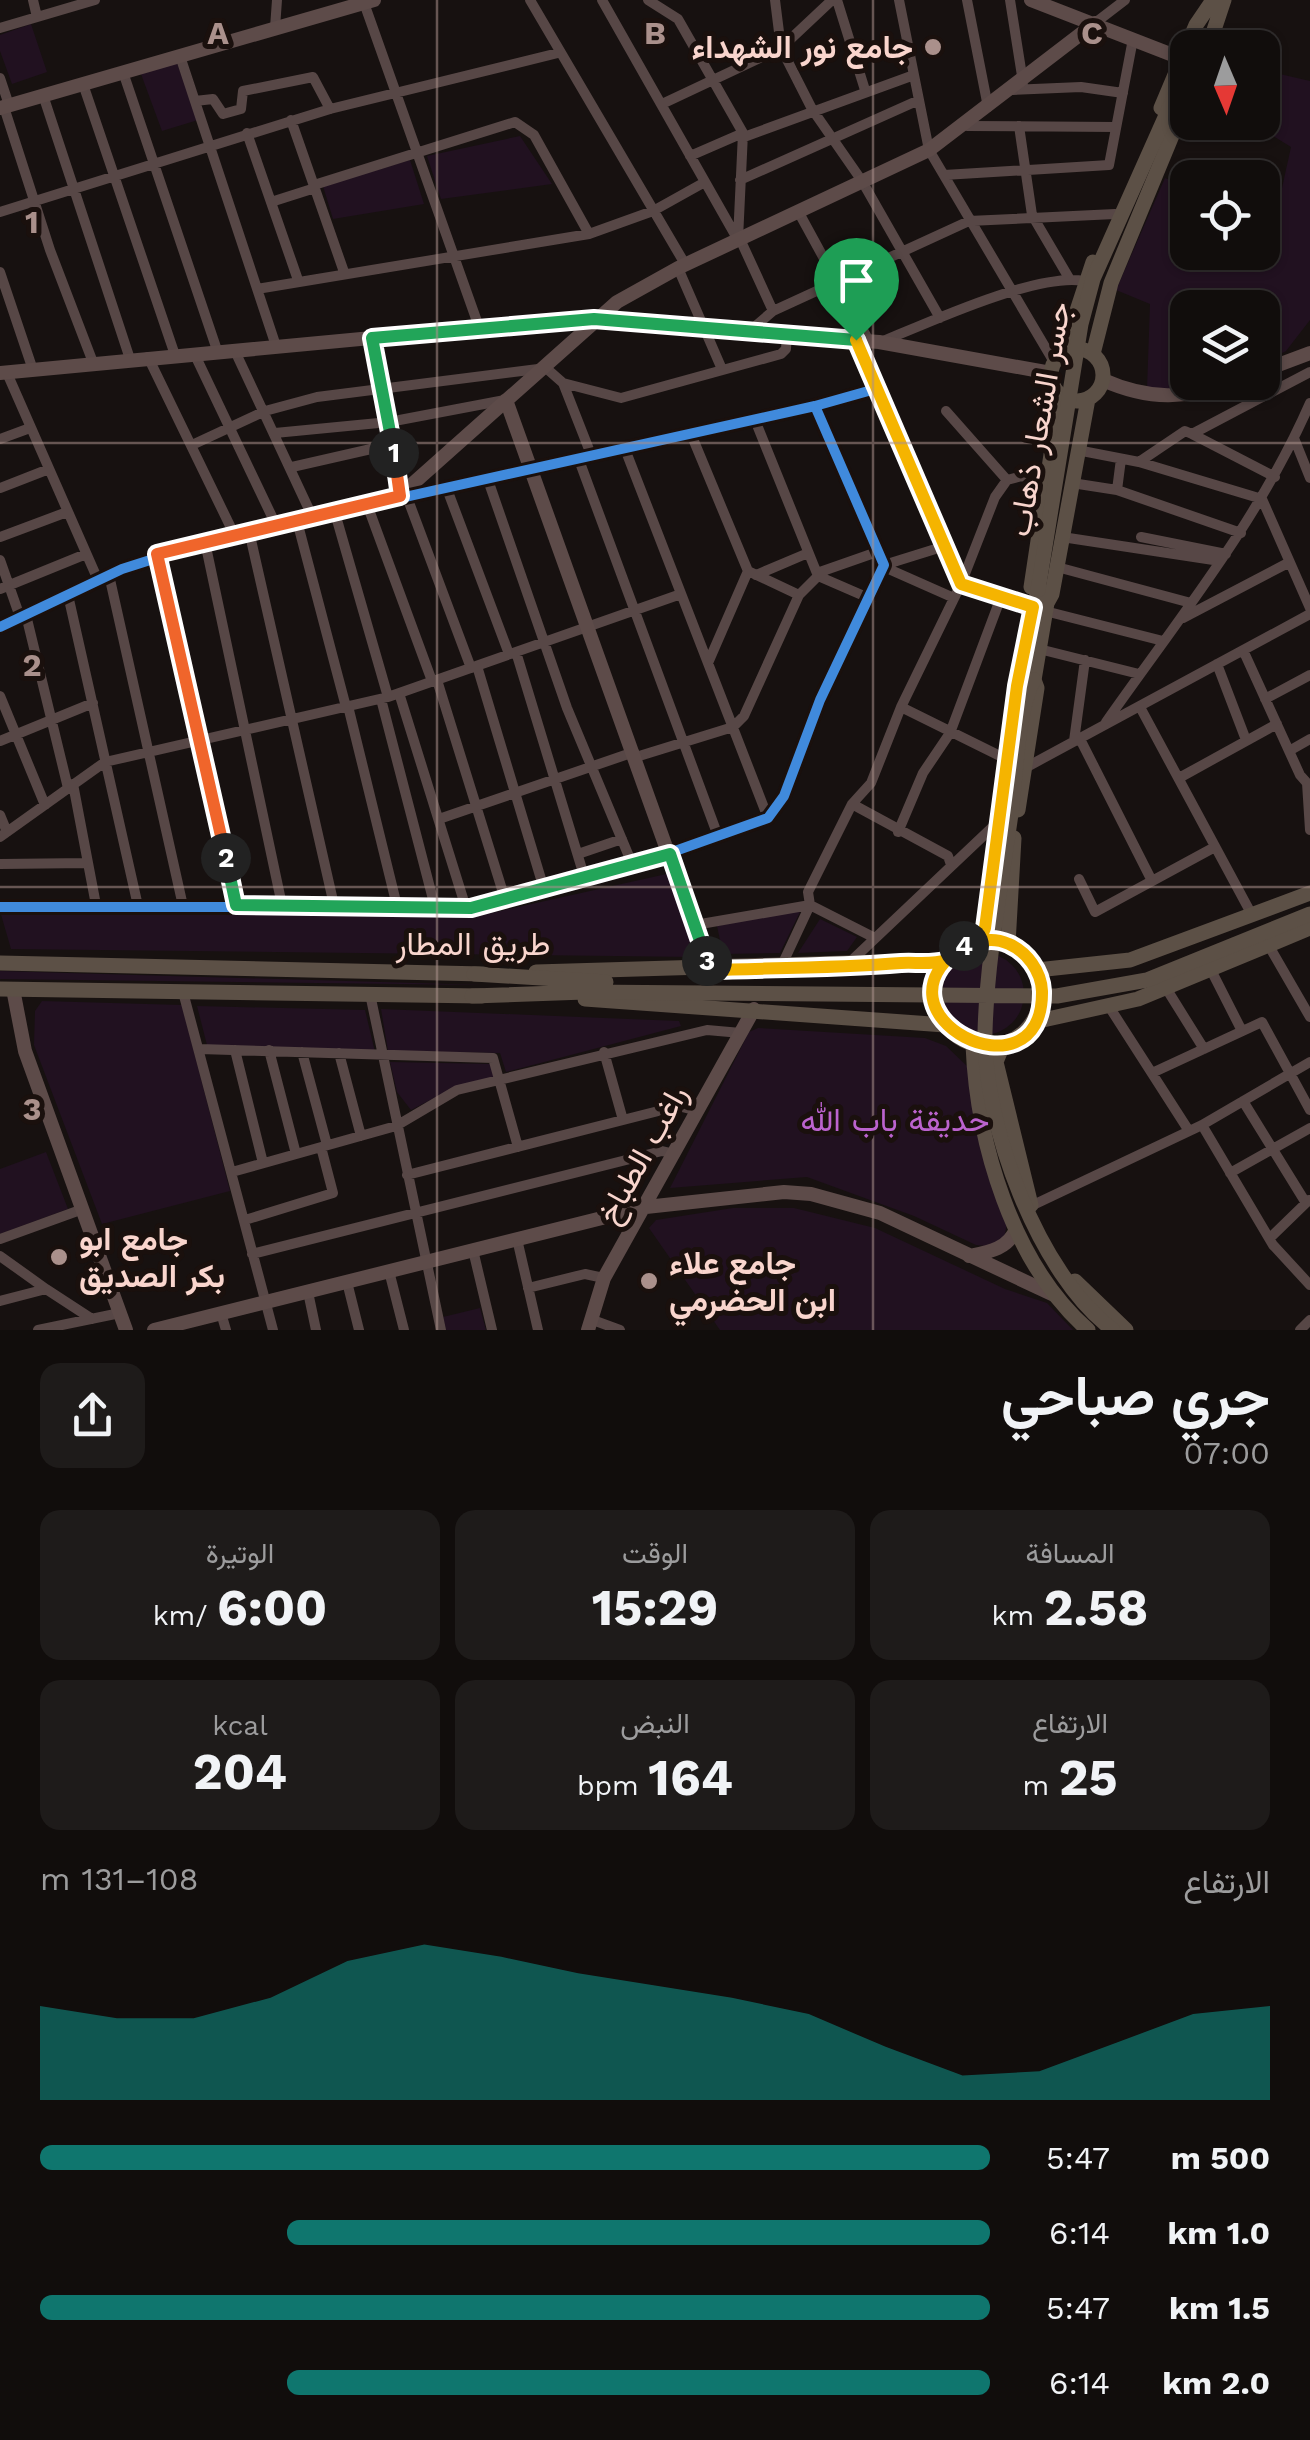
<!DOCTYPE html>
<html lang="ar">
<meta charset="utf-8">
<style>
:root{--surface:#110d0c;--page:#1e1b1a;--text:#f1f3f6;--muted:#9c9c9d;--line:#302d2d;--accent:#0f766e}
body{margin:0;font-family:"Work Sans",Vazirmatn,sans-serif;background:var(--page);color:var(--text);direction:rtl;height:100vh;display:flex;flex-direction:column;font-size:38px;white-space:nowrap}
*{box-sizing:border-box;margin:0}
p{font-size:32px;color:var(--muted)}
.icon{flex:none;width:55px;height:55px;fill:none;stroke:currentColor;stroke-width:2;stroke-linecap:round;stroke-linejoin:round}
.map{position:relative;height:1330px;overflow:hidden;direction:ltr}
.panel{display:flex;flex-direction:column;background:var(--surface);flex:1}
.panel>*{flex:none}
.needle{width:65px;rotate:178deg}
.buttons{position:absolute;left:1170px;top:30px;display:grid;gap:20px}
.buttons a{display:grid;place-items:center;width:110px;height:110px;border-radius:20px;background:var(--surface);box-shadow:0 2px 8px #0004,0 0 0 2px var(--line);font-size:50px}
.pin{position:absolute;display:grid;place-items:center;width:85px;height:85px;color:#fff;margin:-102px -42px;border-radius:50% 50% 50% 0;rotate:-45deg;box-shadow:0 0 10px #0007}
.pin .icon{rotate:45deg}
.km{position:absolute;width:50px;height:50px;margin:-25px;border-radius:50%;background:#222;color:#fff;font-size:28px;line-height:50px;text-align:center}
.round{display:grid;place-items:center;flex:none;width:105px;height:105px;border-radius:20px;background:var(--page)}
.overview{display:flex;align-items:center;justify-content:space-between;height:170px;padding:0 40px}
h1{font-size:55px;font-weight:700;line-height:75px}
.figures{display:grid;grid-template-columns:repeat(3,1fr);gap:15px;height:170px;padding:10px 40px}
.figures div{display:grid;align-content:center;border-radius:20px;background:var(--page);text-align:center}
.figures b{font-size:50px;font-weight:700}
.figures small{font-size:28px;font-weight:400}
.figures p{font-size:28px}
.chart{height:280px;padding:20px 40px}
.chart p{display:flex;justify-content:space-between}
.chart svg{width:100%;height:180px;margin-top:10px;fill:var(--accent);opacity:.7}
ul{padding:0 40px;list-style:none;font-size:32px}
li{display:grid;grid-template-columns:160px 120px 1fr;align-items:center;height:75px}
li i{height:25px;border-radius:12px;background:var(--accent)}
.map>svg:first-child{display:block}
.green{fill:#211120}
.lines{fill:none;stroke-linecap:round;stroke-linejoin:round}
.street{stroke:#574746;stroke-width:10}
.secondary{stroke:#5d4b49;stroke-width:14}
.primary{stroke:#5c5046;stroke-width:15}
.primary-bridge{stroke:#5c5046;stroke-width:15}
.cycleway-casing{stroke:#1a100d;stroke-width:16}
.cycleway{stroke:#408adc;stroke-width:10}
.split-1-casing{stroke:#fff;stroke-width:20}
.split-2-casing{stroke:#fff;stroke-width:20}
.split-3-casing{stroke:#fff;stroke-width:20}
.split-4-casing{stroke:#fff;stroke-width:20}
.split-5-casing{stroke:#fff;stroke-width:20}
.split-1{stroke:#22a559;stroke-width:12}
.split-2{stroke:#f0652b;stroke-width:12}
.split-3{stroke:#22a559;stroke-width:12}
.split-4{stroke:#f5b400;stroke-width:12}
.split-5{stroke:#f5b400;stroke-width:12}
.grid{fill:none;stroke:#aa908b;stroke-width:2.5;stroke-opacity:0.55}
.poi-dot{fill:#aa908b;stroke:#1a100d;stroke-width:4}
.labels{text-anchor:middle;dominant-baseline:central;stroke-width:10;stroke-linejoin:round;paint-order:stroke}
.poi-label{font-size:32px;font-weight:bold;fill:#f9d5cd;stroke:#1a100d;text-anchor:start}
.street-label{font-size:32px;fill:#f9d5cd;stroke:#1a100d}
.park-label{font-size:32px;fill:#bb63ce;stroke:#1a100d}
.grid-label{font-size:32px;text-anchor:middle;font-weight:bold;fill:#aa908b;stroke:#1a100d;stroke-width:10;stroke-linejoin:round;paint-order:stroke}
</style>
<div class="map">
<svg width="1310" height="1330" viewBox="0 0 1310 1330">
<rect width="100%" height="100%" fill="#171110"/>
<!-- green -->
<path class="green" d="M 31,24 L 47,72 L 12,84 L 0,51 L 0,35 Z
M 177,63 L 198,120 L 162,131 L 141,74 Z
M 1263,70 L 1310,81 L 1310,320 L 1286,351 L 1263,363 L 1262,308 L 1188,308 L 1188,382 L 1210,383 L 1175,390 L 1147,389 L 1150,304 L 1116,290 L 1165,178 L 1185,186 L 1187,181 L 1188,252 L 1262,252 L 1263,183 L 1282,188 L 1291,147 L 1252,123 L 1262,122 Z
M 520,136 L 552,184 L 441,199 L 427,156 Z
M 410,160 L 424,204 L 333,219 L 323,186 Z
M 671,873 L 697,957 L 11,949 L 0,911 L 473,917 Z
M 801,910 L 780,953 L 723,954 L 717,926 Z
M 820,919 L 857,937 L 847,951 L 798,953 Z
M942 994a41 41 0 1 1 82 0a41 41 0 1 1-82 0Z
M 0,971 L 483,985 L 0,979 Z
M 42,1001 L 182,1005 L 230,1191 L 102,1224 L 34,1045 L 35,1011 Z
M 197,1006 L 365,1010 L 375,1052 L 207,1045 Z
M 381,1009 L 679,1021 L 681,1026 L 506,1072 L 500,1053 L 388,1051 Z
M 758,1028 L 925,1038 L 946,1046 L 968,1067 L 1007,1223 L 1004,1239 L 986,1246 L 976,1245 L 914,1216 L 807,1177 L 670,1188 L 749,1032 Z
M 390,1062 L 490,1064 L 494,1077 L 457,1086 L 411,1110 L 397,1092 Z
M 46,1152 L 68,1209 L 0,1234 L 0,1169 Z
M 733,1208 L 794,1208 L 875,1228 L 1005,1289 L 1047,1303 L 1073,1330 L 720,1330 L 649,1228 L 656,1220 Z
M 480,1308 L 486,1330 L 446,1330 L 443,1317 Z"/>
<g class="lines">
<!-- street -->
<path class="street" d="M 33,0 L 37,17
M 363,0 L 479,327
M 530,0 L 685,264
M 602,0 L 738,240
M 648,0 L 678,19 L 743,133 L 738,239
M 775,0 L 781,48 L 812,109 L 862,181 L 940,318
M 837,0 L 865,90
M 899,0 L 929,150 L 1054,362
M 967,0 L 988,107
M 1010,0 L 1023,82
M 1095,23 L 1125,0
M 0,28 L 95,0
M 275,28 L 277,0
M 180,56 L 276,346
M 123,72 L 217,350
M 0,78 L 9,105
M 83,84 L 175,355
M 1013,90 L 1081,87 L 1123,93
M 43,95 L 130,359
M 195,101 L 213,99 L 223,114 L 241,109 L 243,91 L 313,77 L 330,109
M 662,104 L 781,48 L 832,0
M 4,107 L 50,250 L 94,365
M 291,120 L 344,272
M 967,126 L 1115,127
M 1019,126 L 1032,215 L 1069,278
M 247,133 L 298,280
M 744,137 L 914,75
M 690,156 L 743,133
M 944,175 L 1109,165 L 1133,39
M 740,180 L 919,100
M 314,185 L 515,122 L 534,135 L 589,234
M 271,202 L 315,188
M 798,211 L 869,341
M 0,212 L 330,109 L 558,53
M 740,239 L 773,311
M 678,268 L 721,367
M 0,272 L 33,370
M 257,289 L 589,234 L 653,211 L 705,182
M 752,329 L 773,311 L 969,221 L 1115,214
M 372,338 L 385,390 L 399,496
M 856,340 L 961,584 L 1033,607
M 881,342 C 927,323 1038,272 1084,281
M 234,349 L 313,518
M 194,353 L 276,525
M 148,357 L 234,534
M 7,373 L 98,580
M 563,383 L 621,398 L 781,354 L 786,349 L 787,332
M 946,411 L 1007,480
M 275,433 L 389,422 L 505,400
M 691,434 L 748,571 L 708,663
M 1192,434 L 1275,477
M 1294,438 L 1310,478
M 0,439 L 30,428
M 192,445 L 265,411 L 317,397 L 546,368 L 563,383 L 592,457
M 625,449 L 768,818
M 1077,450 L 1139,462 L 1262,499 L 1310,608
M 579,460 L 718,836
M 1139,462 L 1185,431 L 1192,434 L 1310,372
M 292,467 L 393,444
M 488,480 L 567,708 L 633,866
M 1072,483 L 1117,490 L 1241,533
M 0,488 L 49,469
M 447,489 L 509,654
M 1117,490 L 1121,459
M 407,497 L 471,668
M 368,507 L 432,681
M 335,513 L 388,697
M 297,521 L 346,707
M 249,531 L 334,905
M 0,537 L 67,512
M 1062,537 L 1220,561
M 1141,537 L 1226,554
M 205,542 L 282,905
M 157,555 L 236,905
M 0,560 L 20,617
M 884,565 L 945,546
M 884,567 L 954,598
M 1057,567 L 1191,603
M 748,571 L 799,595
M 817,573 L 877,552
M 109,575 L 183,906
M 756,575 L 808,553
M 818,576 L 871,599
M 0,589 L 86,554
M 68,595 L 138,906
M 1045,611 L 1163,641
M 26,615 L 68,788
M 1183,618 L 1288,563
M 1039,649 L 1139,674
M 1243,650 L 1300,775 L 1307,783 L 1310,830
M 516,652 L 585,879
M 1217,664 L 1246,740
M 477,666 L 544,889
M 437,680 L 505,899
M 399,693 L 466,908
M 0,696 L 45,805
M 381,699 L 435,907
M 1265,699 L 1310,675
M 348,706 L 397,906
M 901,707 L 998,755 L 1008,755
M 1140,707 L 1252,915
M 1106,722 C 1179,618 1259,520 1310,403
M 1079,737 L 1152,881
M 0,741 L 93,703
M 1074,741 L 1085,660
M 1289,751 L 1310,739
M 636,757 L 733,727 L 744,716 L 799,595 L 818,576 L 755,420
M 1025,768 L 1310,614
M 1179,778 L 1277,724
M 73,784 L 96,905
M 852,804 L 948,856 L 951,865
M 0,815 L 7,832
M 439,819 L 634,752
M 898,832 L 923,773 L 950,733 L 1001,597
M 0,837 L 105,762 L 388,697 L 681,594
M 578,854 L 622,839
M 0,864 L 88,863
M 1079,879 L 1095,912 L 1213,848
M 0,907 L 471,907 L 633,866 L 768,818 L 784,796 L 820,700 L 884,565 L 815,406
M 695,925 L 810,905 L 873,937
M 1269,946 L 1310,1017
M 848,964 L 999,821
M 781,967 L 810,905 L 808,892 L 852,804 L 871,783 L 901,707 L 961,584 L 995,497 L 1007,480 L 1022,476 L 1047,482
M 1211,970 L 1242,1031
M 1166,988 L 1204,1049
M 183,992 L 273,1330
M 370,994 L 441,1330
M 1110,1008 L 1189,1131
M 200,1049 L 493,1058 L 518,1147
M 235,1050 L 263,1163
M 269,1050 L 296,1154
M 302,1052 L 327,1145
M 604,1052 L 623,1120
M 339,1053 L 361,1136
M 1152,1073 L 1262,1022 L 1310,1110
M 1243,1101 L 1306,1203
M 1202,1125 L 1273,1245 L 1310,1285
M 232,1172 L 396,1126 L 457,1090 L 707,1030 L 741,1033
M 1230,1173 L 1310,1128
M 407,1175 L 678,1106 L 698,1111
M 1031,1206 L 1202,1125 L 1310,1062
M 245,1220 L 333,1193 L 321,1147
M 1270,1238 L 1309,1200
M 0,1239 L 83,1209
M 517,1239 L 538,1330
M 473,1250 L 492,1330
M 252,1254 L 662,1151 L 675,1154
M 0,1256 L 46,1289
M 389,1271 L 404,1330
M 347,1282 L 359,1330
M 528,1288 L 585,1274 L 604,1278
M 308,1292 L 316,1330
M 0,1301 L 46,1289 L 92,1319
M 221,1313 L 226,1330
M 590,1319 L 620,1330
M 38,1330 L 120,1313
M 1300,1330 L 1310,1320"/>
<!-- secondary -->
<path class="secondary" d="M 1031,0 L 1183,59
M 0,108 L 374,0
M 1262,371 L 1310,353
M 0,373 L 573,319 L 879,342 L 1051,373
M 1103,380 C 1148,400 1187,400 1232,382
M 506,400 L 710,970
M 399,496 L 617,302 L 678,268 L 929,150 L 1095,23
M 0,627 L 122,569 L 216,539 L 815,406 L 879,388
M 13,989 L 25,1051 L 126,1330
M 969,1256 C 989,1252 1008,1249 1016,1229
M 154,1330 L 646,1207 L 784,1192 L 811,1194 L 880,1213 L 1056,1296
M 588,1330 L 604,1278 L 754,1009"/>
<!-- primary -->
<path class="primary" d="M 1208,48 L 1224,0
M 1180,99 L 1188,80
M 1161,108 L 1196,25 L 1213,0
M1051 375a26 26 0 1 1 52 0a26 26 0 1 1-52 0Z
M 1063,353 L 1093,262
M 1093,354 L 1111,283 L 1188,97
M 1031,587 L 1060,395
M 1047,603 L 1052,594 L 1088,399
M 1018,810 L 1037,688 L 1034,680 L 1047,603 L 1044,593
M935 993a53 53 0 1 1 106 0a53 53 0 1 1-106 0Z
M 980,941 L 988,914 L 1017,686 L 1038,590
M 1008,944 L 1014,838
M 0,963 L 483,974
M 1037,970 L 1130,960 L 1310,893
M 536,972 L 947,960
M 0,989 L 482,996
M 585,999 L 945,1025
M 1034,1022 L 1138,999 L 1310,928
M 973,1045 C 977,1143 1012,1263 1088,1330
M 1003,1045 L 996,1062 L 1031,1205
M 1075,1281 L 1126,1330"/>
<!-- primary-bridge -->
<path class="primary-bridge" d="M 1038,590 L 1081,324 L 1093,279 L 1175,95
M 1034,680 C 1017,708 1016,779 1011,814 C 1001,886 987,959 985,1032 C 983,1124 1038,1274 1113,1330
M 474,974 L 606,982
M 472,996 L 585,992 L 1057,996 L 1147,980 L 1310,914"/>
<defs>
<path id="cycleway" d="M 0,627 L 122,569 L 216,539 L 815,406 L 879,388
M 0,907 L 471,907 L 633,866 L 768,818 L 784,796 L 820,700 L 884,565 L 815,406"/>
</defs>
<!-- cycleway casing -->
<use href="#cycleway" class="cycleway-casing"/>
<!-- cycleway -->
<use href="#cycleway" class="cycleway"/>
</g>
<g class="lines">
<defs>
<path id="split-1" d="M 394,453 L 372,338 L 594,319 L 856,340"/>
<path id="split-2" d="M 226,858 L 157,554 L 400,496 L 394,453"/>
<path id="split-3" d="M 226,858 L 236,905 L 471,908 L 670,854 L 707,961"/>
<path id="split-4" d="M 707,961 L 710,970 C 774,968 838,968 901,963 C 914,962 935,965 946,960 C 969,950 980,932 1009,944 C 1027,952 1041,971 1042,991 C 1044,1106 860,1014 964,946"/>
<path id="split-5" d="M 856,340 L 961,584 L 1033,607 L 1017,686 L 985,928 L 980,941 L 964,946"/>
</defs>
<!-- split-1 casing -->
<use href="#split-1" class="split-1-casing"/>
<!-- split-2 casing -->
<use href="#split-2" class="split-2-casing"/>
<!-- split-3 casing -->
<use href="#split-3" class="split-3-casing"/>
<!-- split-4 casing -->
<use href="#split-4" class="split-4-casing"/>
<!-- split-5 casing -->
<use href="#split-5" class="split-5-casing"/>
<!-- split-1 -->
<use href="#split-1" class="split-1"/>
<!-- split-2 -->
<use href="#split-2" class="split-2"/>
<!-- split-3 -->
<use href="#split-3" class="split-3"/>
<!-- split-4 -->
<use href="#split-4" class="split-4"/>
<!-- split-5 -->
<use href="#split-5" class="split-5"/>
</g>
<!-- grid -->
<path class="grid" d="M 437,0 L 437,1330M 873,0 L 873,1330M 0,443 L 1310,443M 0,887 L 1310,887"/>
<!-- markers -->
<g class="poi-dot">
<circle cx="933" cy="47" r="10"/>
<circle cx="59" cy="1257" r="10"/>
<circle cx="649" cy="1281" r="10"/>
</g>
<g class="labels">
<!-- poi labels -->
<g class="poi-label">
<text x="913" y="47" text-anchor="end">جامع نور الشهداء</text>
<text x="79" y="1239">جامع ابو<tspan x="79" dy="37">بكر الصديق</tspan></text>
<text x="669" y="1263">جامع علاء<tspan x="669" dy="37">ابن الحضرمي</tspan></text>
</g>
<!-- street labels -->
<g class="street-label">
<text transform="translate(1039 419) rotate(-80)">جسر الشعار ذهاب</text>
<text x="473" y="944">طريق المطار</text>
<text transform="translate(642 1154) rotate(-61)">راغب الطباخ</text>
</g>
<!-- park labels -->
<g class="park-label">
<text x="895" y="1120">حديقة باب الله</text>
</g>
</g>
<g class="grid-label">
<text x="218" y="44">A</text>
<text x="655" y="44">B</text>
<text x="1092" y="44">C</text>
<text x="32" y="233">1</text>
<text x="32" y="676">2</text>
<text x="32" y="1120">3</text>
</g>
</svg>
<div class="buttons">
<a><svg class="needle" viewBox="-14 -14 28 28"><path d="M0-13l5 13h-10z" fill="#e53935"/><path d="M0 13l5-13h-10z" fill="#9c9c9d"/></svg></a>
<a><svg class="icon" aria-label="locate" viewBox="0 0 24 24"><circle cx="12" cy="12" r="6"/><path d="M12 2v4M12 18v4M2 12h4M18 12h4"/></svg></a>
<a><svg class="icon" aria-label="layers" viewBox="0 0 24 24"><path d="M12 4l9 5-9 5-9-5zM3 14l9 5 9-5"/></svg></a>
</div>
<div class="pin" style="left:856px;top:340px;background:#1e9e55"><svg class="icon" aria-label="arrive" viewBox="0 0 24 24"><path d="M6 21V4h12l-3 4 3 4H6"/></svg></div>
<b class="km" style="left:394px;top:453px">1</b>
<b class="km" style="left:226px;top:858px">2</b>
<b class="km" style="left:707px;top:961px">3</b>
<b class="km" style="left:964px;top:946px">4</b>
</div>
<section class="panel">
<div class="overview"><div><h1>جري صباحي</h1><p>07:00</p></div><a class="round"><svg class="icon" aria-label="share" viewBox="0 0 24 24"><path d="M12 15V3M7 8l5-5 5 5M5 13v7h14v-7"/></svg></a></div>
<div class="figures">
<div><p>المسافة</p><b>2.58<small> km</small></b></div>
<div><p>الوقت</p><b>15:29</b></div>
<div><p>الوتيرة</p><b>6:00<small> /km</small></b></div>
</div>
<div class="figures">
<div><p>الارتفاع</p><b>25<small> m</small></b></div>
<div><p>النبض</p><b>164<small> bpm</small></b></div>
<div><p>kcal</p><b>204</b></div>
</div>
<div class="chart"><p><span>الارتفاع</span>108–131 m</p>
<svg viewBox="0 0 160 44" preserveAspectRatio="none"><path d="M0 44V21L10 24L20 24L30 19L40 10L50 6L60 9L70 13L80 16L90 19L100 23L110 31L120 38L130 37L140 30L150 23L160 21V44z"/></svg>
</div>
<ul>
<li><b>500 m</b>5:47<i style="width:100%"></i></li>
<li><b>1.0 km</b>6:14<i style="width:74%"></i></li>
<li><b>1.5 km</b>5:47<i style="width:100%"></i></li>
<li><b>2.0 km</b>6:14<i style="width:74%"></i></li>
</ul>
</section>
